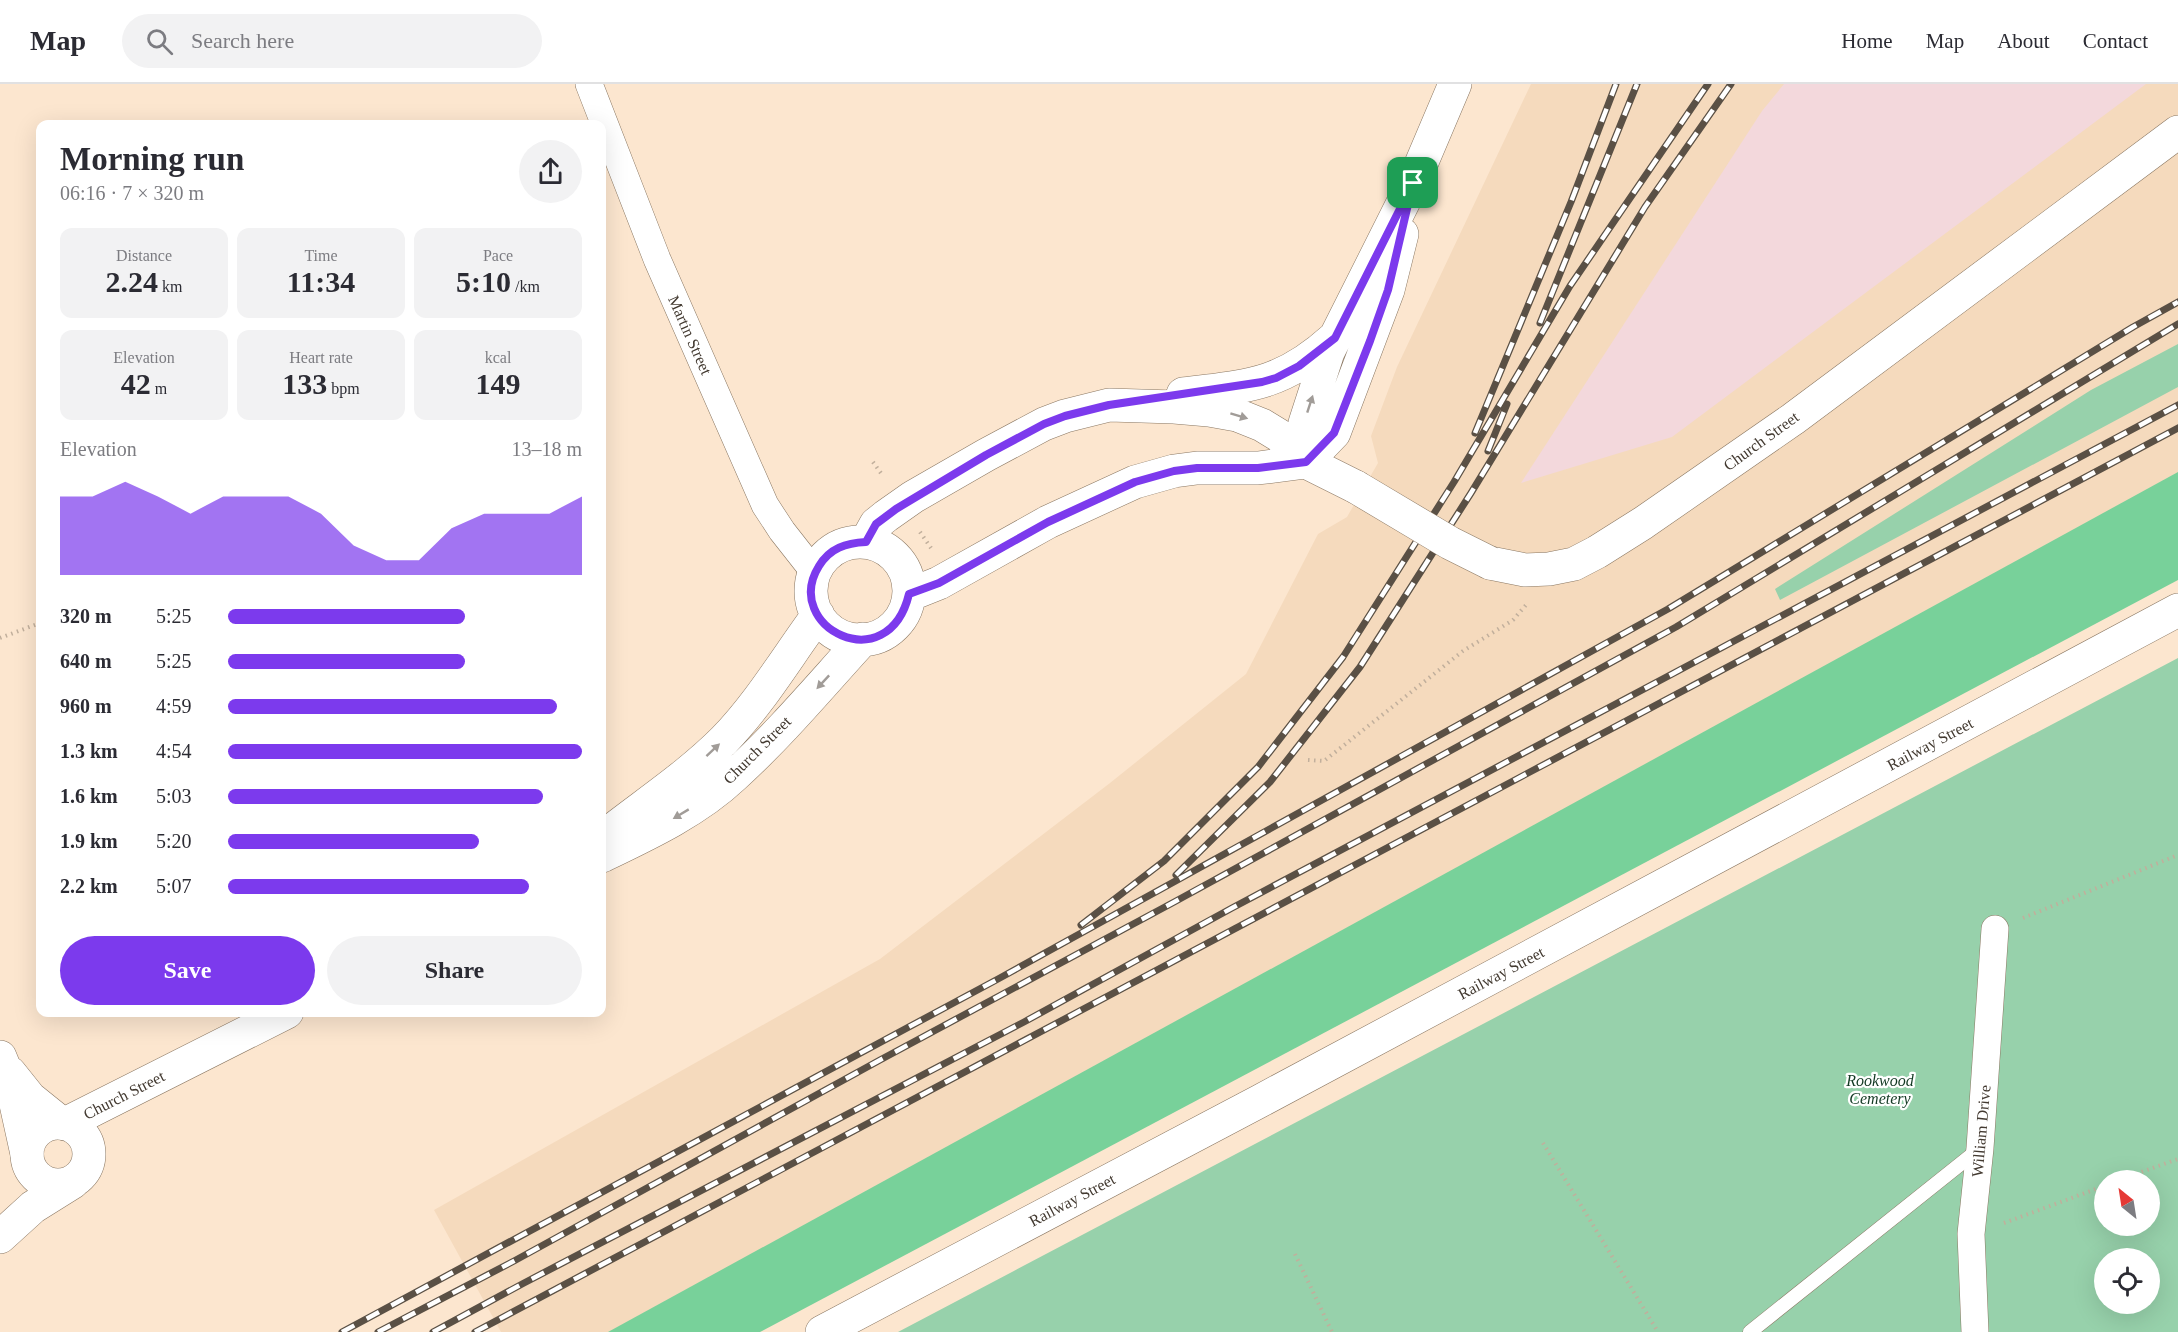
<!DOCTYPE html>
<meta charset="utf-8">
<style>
:root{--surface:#fff;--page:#f2f2f3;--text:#2b2b33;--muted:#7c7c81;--line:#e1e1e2;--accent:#7c3aed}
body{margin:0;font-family:Georgia,serif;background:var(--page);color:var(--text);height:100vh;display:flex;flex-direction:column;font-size:22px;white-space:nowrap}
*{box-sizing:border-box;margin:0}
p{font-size:20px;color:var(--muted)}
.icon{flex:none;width:33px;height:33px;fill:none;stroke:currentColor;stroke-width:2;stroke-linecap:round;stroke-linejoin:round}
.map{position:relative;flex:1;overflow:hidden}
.panel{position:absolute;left:36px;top:36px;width:570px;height:897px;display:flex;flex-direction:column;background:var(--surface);border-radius:12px;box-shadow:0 6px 24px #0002}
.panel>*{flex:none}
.needle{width:39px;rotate:330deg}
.buttons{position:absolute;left:2094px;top:1086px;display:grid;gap:12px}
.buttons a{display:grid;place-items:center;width:66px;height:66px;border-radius:50%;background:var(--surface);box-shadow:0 6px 24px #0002;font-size:30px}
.pin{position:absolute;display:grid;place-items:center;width:51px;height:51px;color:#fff;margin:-26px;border-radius:12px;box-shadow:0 3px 9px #0006}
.round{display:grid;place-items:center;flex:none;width:63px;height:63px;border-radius:32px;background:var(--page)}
.headline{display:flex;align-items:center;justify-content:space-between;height:102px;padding:0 24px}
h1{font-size:33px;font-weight:700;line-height:45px}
.metrics{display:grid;grid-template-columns:repeat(3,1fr);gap:9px;height:102px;padding:6px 24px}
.metrics div{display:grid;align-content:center;border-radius:12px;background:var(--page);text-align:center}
.metrics b{font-size:30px;font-weight:700}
.metrics small{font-size:16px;font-weight:400}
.metrics p{font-size:16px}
.chart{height:168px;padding:12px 24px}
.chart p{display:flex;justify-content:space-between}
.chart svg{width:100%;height:108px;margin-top:6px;fill:var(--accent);opacity:.7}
.button{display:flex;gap:12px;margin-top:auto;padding:12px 24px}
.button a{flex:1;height:69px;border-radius:36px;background:var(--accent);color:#fff;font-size:24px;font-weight:700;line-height:69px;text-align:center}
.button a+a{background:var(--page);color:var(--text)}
ul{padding:0 24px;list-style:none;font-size:20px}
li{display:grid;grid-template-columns:96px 72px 1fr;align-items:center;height:45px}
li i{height:15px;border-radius:8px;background:var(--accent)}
header{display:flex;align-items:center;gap:36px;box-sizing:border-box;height:84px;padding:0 30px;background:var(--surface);border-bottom:2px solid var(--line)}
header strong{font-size:28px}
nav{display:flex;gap:33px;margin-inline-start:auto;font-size:21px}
.search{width:420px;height:54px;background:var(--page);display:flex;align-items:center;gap:15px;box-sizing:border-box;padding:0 21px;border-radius:33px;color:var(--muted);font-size:22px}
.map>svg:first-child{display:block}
.built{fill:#f5dabd}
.industrial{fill:#f3d8dc}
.green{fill:#97d1ab;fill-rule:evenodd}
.forest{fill:#78d19a}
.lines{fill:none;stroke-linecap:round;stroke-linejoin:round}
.service-casing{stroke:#8a7762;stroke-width:15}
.minor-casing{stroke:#8a7762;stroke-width:28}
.tertiary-casing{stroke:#8a7762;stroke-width:34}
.secondary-casing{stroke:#8a7762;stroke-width:34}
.path{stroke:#c1af9c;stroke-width:4;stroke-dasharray:1.5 4.5;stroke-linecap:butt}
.service{stroke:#fff;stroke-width:14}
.minor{stroke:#fff;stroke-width:27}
.tertiary{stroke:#fff;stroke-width:33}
.secondary{stroke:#fff;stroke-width:33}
.rail-casing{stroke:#5a5045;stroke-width:7}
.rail{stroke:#fff;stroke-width:4.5;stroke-dasharray:14;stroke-linecap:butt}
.secondary-bridge-casing{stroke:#8a7762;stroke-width:34;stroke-linecap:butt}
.secondary-bridge{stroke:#fff;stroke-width:33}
.oneway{fill:#a19c98}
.route-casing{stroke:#fff;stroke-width:12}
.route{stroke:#7c3aed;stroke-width:8}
.labels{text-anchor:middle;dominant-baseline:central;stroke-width:4.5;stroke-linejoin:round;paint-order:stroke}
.street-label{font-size:16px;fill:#433a31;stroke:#fff}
.park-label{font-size:16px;font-style:italic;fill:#133923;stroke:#fff}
</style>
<header>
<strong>Map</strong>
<div class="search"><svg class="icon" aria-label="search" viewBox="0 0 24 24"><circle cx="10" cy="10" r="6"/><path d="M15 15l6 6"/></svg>Search here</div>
<nav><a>Home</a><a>Map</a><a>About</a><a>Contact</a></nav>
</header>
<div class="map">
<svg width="2178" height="1248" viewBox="0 0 2178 1248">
<rect width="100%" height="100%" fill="#fce6cf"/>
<!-- built -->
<path class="built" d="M 1531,0 L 2178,0 L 2178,394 L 609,1248 L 501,1248 L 434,1126 L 880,875 L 1110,699 L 1246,590 L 1318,450 L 1347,433 L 1378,379 L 1371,352 L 1397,283 Z"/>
<!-- industrial -->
<path class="industrial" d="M 1784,0 L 2146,0 L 1672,353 L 1521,399 L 1762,27 Z"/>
<!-- green -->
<path class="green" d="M 2178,260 L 2178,303 L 1780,516 L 1775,505 L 2091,306 Z
M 2178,574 L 2178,1248 L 898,1248 ZM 2104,1096 L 2150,1096 L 2150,1142 L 2104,1142 ZM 2104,1174 L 2150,1174 L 2150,1220 L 2104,1220 Z"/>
<!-- forest -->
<path class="forest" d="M 2178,388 L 2178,496 L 760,1248 L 608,1248 Z"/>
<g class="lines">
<defs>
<path id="service" d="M 1750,1248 L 1978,1066"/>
<path id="minor" d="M 589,0 L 657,175 L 765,421 L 782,447 L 815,489
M 1975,1248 L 1971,1150 L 1980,1064 L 1995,845"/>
<path id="tertiary" d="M 0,973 L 12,1002 L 27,1070
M 10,989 L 30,1014 L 61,1039"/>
<path id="secondary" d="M 1183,310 C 1249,302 1282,301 1333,255
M 1306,378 L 1305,339 L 1328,268 L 1413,99 L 1455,0
M 1306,378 L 1334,349 L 1388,206 L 1402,150
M 866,458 L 876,440 L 886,432 L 913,413 L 986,371 L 1044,340 L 1065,332 L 1109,321 L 1174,323 L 1209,326 L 1237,331 L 1262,341 L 1280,352 L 1306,378 L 1356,403
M811 507a49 49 0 1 1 98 0a49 49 0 1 1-98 0Z
M 1490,479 L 1525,486 L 1549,485 L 1574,480 L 1597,468 L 1643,439 L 1793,335 L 2178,48
M 909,511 L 939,499 L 1048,438 L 1135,398 L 1174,387 L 1197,384 L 1258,384 L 1306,378
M 602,754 C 642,722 687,693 724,656 C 760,619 787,573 818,531
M 602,772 C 648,750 697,727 734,692 C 780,650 821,601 863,555
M27 1070a31 31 0 1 1 62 0a31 31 0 1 1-62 0Z
M 65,1040 L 287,928
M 0,1153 L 33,1123 L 73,1098
M 822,1248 L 1260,1017 L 2178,526"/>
</defs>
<!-- service casing -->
<use href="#service" class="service-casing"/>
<!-- minor casing -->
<use href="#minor" class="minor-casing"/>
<!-- tertiary casing -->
<use href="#tertiary" class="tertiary-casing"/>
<!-- secondary casing -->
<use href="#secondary" class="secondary-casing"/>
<!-- path -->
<path class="path" d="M 873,378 L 883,392
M 920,448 L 931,464
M 0,554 L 40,539
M 1308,676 L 1324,677 L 1463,567 L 1513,536 L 1526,521
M 2023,834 L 2178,771
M 1543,1059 L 1658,1248
M 2119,1096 L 2178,1075
M 2004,1139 L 2104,1102
M 1295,1170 L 1332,1248"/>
<!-- service -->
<use href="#service" class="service"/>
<!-- minor -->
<use href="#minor" class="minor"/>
<!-- tertiary -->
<use href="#tertiary" class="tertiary"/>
<!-- secondary -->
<use href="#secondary" class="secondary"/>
<defs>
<path id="rail" d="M 1540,239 L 1637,0
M 1475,349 L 1571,118 L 1616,0
M 1488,367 L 1507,320
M 1176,791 L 1270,698 L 1360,583 L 1471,409 L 1645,123 L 1731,0
M 1081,841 L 1164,777 L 1258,683 L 1343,573 L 1454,398 L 1570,202 L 1708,0
M 342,1248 L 998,895 L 1668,525 L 2133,243 L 2178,218
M 378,1248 L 514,1177 L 880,976 L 1176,817 L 1676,543 L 2178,240
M 433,1248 L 524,1199 L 1024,938 L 1232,824 L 2178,321
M 475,1248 L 2178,344"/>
</defs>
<!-- rail casing -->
<use href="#rail" class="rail-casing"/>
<!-- rail -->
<use href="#rail" class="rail"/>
<defs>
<path id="secondary-bridge" d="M 1356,403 L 1450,459 L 1490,479"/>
</defs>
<!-- secondary-bridge casing -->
<use href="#secondary-bridge" class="secondary-bridge-casing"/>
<!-- secondary-bridge -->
<use href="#secondary-bridge" class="secondary-bridge"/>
</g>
<!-- one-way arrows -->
<defs><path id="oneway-solid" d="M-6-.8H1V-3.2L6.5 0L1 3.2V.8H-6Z" transform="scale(1.5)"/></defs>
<g class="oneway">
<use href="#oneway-solid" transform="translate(1310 320) rotate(-72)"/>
<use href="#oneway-solid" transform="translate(1239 332) rotate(17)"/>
<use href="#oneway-solid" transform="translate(823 598) rotate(133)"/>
<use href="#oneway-solid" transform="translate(713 666) rotate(-43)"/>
<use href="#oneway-solid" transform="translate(681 730) rotate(149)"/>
</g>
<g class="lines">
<defs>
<path id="route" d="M 1413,99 L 1388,206 L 1370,257 L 1334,349 L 1306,378 L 1258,384 L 1197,384 L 1174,387 L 1135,398 L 1048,438 L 939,499 L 909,510 C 888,597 781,543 819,482 C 830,464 846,459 866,458 L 876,440 L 896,425 L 986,371 L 1044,340 L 1065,332 L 1109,321 L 1262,298 L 1276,294 L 1299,282 L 1335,254 Z"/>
</defs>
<!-- route casing -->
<use href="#route" class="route-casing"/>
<!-- route -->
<use href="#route" class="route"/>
</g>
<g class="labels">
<!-- street labels -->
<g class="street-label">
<text transform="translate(690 251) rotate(66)">Martin Street</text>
<text transform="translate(1761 357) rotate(-36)">Church Street</text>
<text transform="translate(1930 660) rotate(-28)">Railway Street</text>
<text transform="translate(757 666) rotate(-45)">Church Street</text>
<text transform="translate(1501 889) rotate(-28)">Railway Street</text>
<text transform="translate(124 1011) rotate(-27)">Church Street</text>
<text transform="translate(1981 1047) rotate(-85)">William Drive</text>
<text transform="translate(1072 1116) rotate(-28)">Railway Street</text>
</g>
<!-- park labels -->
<g class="park-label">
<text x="1880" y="996">Rookwood<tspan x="1880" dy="18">Cemetery</tspan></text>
</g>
</g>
</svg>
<div class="buttons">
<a><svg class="needle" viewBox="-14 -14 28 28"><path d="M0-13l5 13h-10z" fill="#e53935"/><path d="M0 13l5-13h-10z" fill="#7c7c81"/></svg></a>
<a><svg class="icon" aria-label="locate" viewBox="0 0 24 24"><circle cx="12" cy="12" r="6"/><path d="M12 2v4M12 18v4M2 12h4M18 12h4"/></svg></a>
</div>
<div class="pin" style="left:1413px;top:99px;background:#1e9e55"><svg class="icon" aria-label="arrive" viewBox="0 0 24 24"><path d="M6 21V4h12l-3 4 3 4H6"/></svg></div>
<section class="panel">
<div class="headline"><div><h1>Morning run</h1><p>06:16 · 7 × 320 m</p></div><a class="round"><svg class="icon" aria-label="share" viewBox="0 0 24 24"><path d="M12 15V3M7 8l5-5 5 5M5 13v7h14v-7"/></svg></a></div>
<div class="metrics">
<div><p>Distance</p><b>2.24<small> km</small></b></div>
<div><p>Time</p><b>11:34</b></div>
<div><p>Pace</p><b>5:10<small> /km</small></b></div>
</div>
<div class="metrics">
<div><p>Elevation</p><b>42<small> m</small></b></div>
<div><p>Heart rate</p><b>133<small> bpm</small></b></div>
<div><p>kcal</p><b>149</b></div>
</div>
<div class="chart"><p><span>Elevation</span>13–18 m</p>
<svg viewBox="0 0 160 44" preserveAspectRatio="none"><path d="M0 44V12L10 12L20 6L30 12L40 19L50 12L60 12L70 12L80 19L90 32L100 38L110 38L120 25L130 19L140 19L150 19L160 12V44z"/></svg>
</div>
<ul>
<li><b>320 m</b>5:25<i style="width:67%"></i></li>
<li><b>640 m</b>5:25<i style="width:67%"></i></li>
<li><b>960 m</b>4:59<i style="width:93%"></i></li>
<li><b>1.3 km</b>4:54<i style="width:100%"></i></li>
<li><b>1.6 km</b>5:03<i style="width:89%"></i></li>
<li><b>1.9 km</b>5:20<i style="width:71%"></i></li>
<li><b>2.2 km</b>5:07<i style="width:85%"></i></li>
</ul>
<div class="button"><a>Save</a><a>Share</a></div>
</section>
</div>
